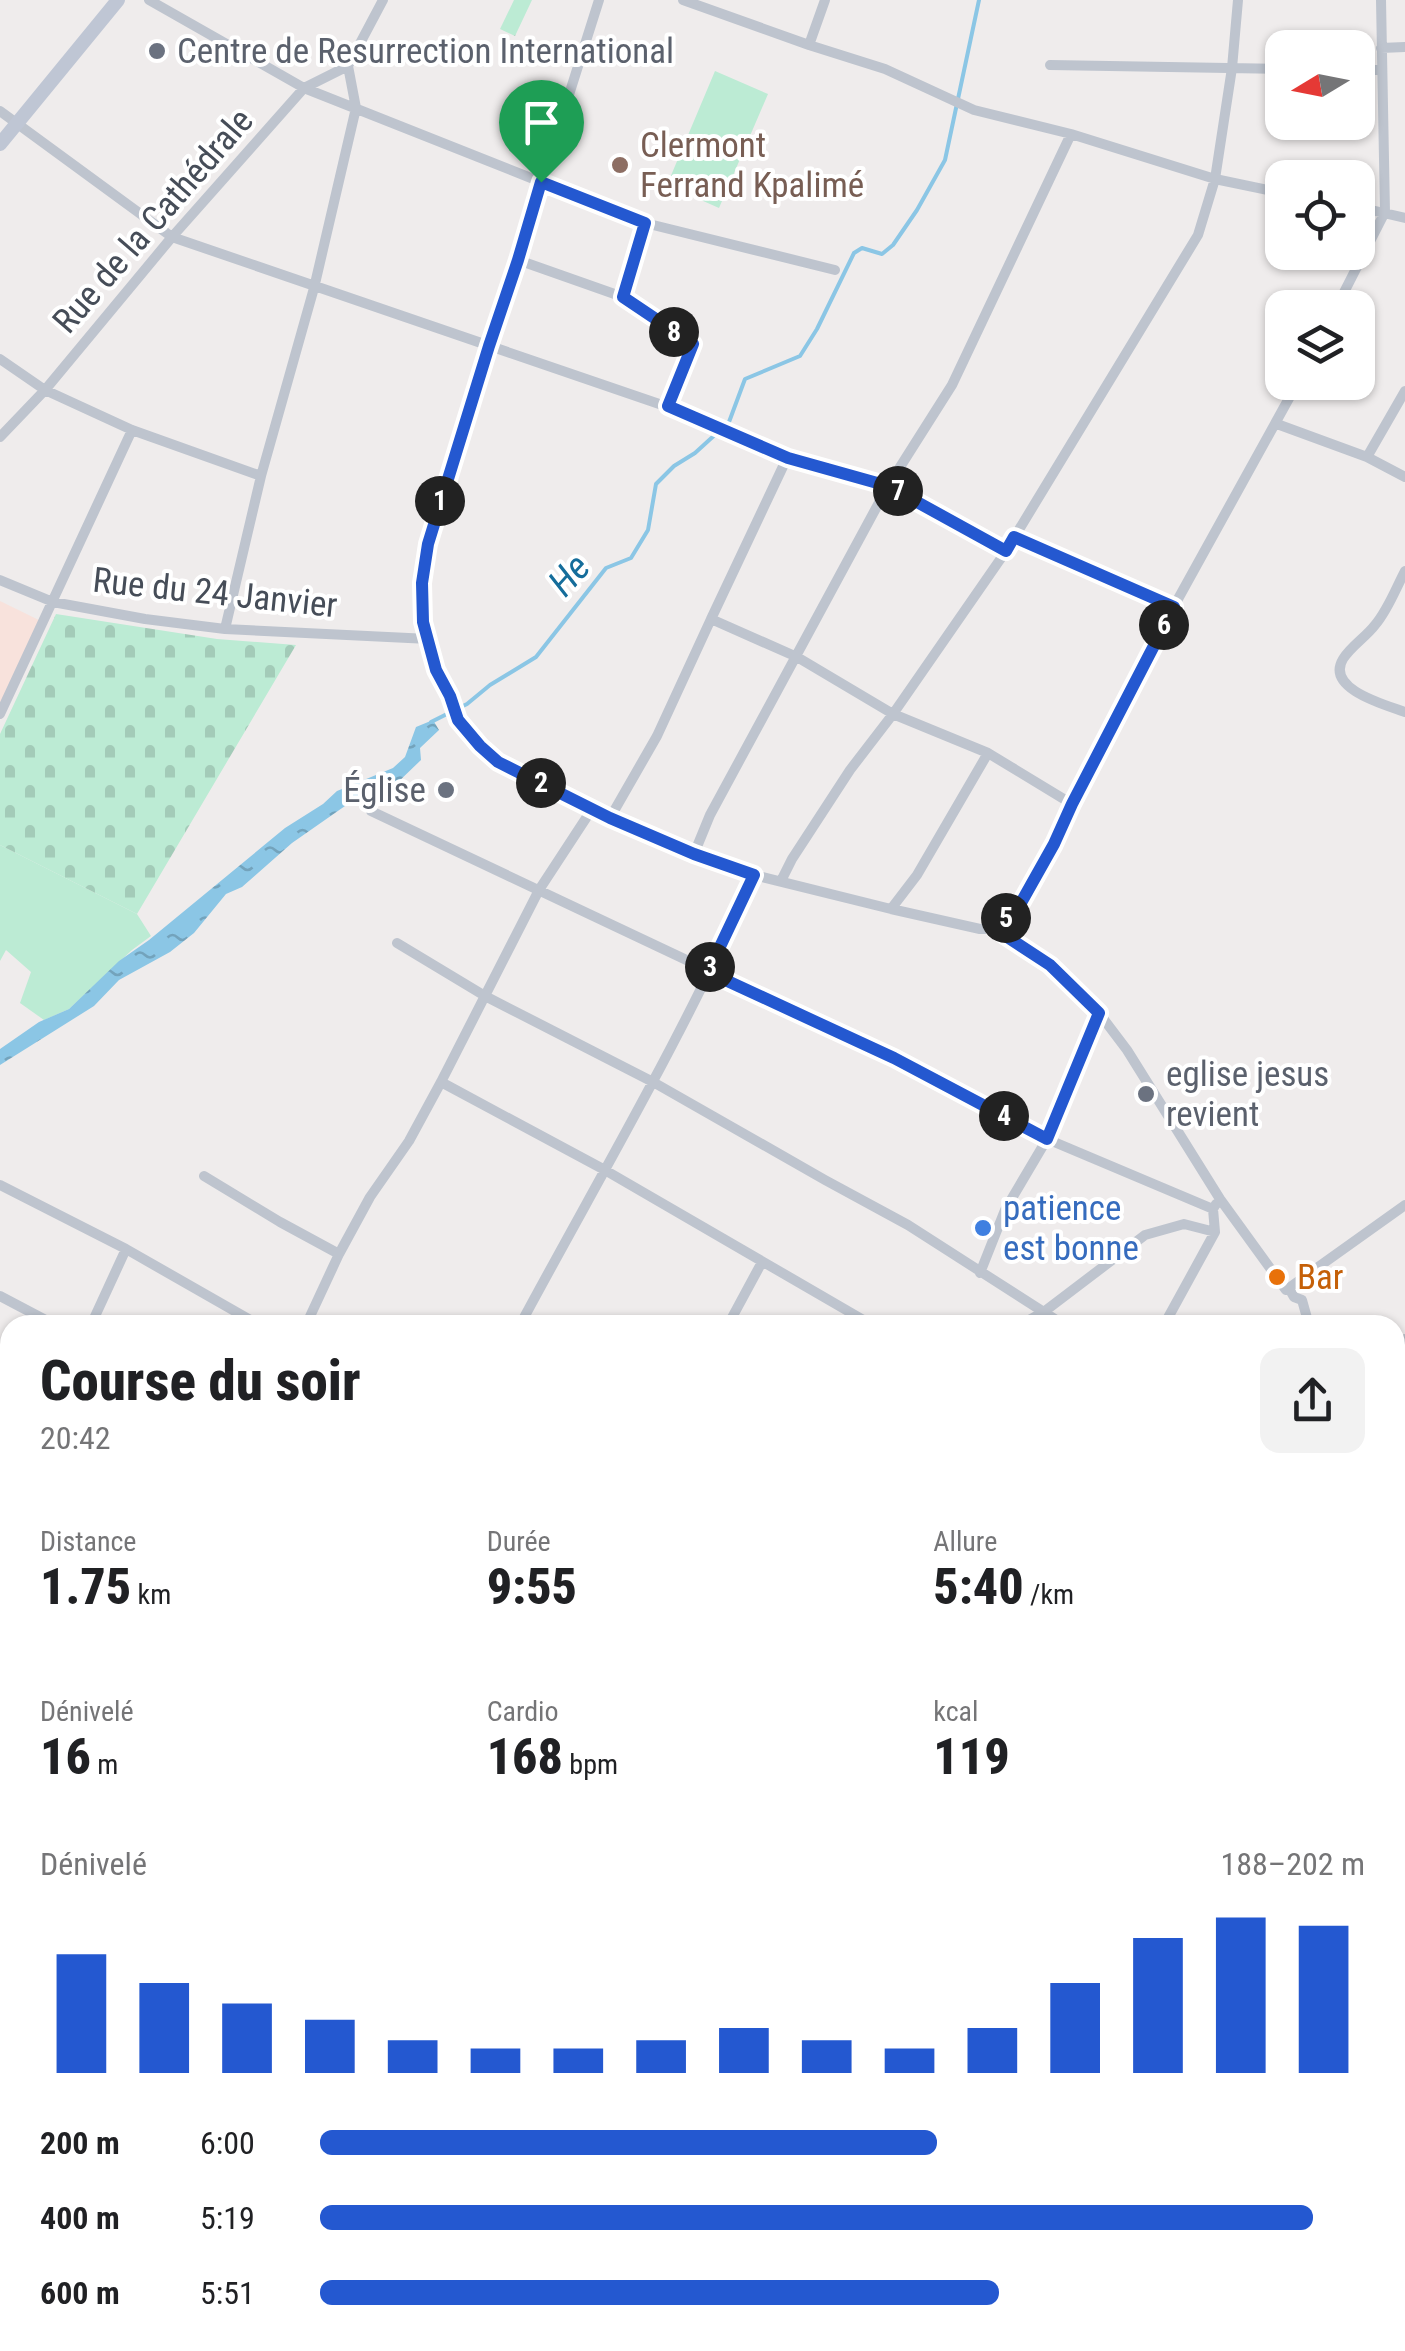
<!DOCTYPE html>
<html lang="fr">
<meta charset="utf-8">
<style>
:root{--surface:#fff;--page:#f2f2f2;--text:#202124;--muted:#757577;--accent:#2458d0}
body{margin:0;font-family:"Roboto Condensed",sans-serif;background:var(--page);color:var(--text);height:100vh;display:flex;flex-direction:column;font-size:38px;white-space:nowrap}
*{box-sizing:border-box;margin:0}
p{font-size:32px;color:var(--muted)}
.icon{flex:none;width:55px;height:55px;fill:none;stroke:currentColor;stroke-width:2;stroke-linecap:round;stroke-linejoin:round}
.map{position:relative;flex:1;overflow:hidden}
.sheet{position:absolute;left:0px;top:1315px;width:1405px;height:1038px;display:flex;flex-direction:column;background:var(--surface);border-radius:30px 30px 0 0;box-shadow:0 2px 8px #0004}
.sheet>*{flex:none}
.needle{width:65px;rotate:260deg}
.tools{position:absolute;left:1265px;top:30px;display:grid;gap:20px}
.tools a{display:grid;place-items:center;width:110px;height:110px;border-radius:20px;background:var(--surface);box-shadow:0 2px 8px #0004;font-size:50px}
.pin{position:absolute;display:grid;place-items:center;width:85px;height:85px;color:#fff;margin:-102px -42px;border-radius:50% 50% 50% 0;rotate:-45deg;box-shadow:0 0 10px #0007}
.pin .icon{rotate:45deg}
.km{position:absolute;width:50px;height:50px;margin:-25px;border-radius:50%;background:#222;color:#fff;font-size:28px;line-height:50px;text-align:center}
.round{display:grid;place-items:center;flex:none;width:105px;height:105px;border-radius:20px;background:var(--page)}
.headline{display:flex;align-items:center;justify-content:space-between;height:170px;padding:0 40px}
h1{font-size:55px;font-weight:800;line-height:75px}
.stats{display:grid;grid-template-columns:repeat(3,1fr);gap:15px;height:170px;padding:10px 40px}
.stats div{display:grid;align-content:center}
.stats b{font-size:50px;font-weight:800}
.stats small{font-size:28px;font-weight:400}
.stats p{font-size:28px}
.chart{height:280px;padding:20px 40px}
.chart p{display:flex;justify-content:space-between}
.chart svg{width:100%;height:180px;margin-top:10px;stroke:var(--accent);stroke-width:6}
ul{padding:0 40px;list-style:none;font-size:32px}
li{display:grid;grid-template-columns:160px 120px 1fr;align-items:center;height:75px}
li i{height:25px;border-radius:12px;background:var(--accent)}
.map>svg:first-child{display:block}
.medical{fill:#f8e2dc}
.green{fill:#bcebd4}
.cemetery{fill:url(#cemetery-stones)}
.park{fill:url(#park-tufts)}
.water{fill:url(#water-ripples)}
.lines{fill:none;stroke-linecap:round;stroke-linejoin:round}
.stream{stroke:#8bc6e5;stroke-width:4}
.street{stroke:#bec4ce;stroke-width:10}
.secondary{stroke:#bfc6d4;stroke-width:14}
.route-casing{stroke:#fff;stroke-width:20}
.route{stroke:#2458d0;stroke-width:12}
.worship-dot{fill:#6b7280;stroke:#fff;stroke-width:4}
.education-dot{fill:#8d6e63;stroke:#fff;stroke-width:4}
.shop-dot{fill:#3f7fe0;stroke:#fff;stroke-width:4}
.food-dot{fill:#e8710a;stroke:#fff;stroke-width:4}
.labels{text-anchor:middle;dominant-baseline:central;stroke-width:8;stroke-linejoin:round;paint-order:stroke}
.worship-label{font-size:35px;fill:#5b616d;stroke:#fff;text-anchor:start}
.education-label{font-size:35px;fill:#785e54;stroke:#fff;text-anchor:start}
.street-label{font-size:35px;fill:#464d58;stroke:#fff}
.shop-label{font-size:35px;fill:#366cbe;stroke:#fff;text-anchor:start}
.food-label{font-size:35px;fill:#c56008;stroke:#fff;text-anchor:start}
.water-label{font-size:38px;font-style:italic;fill:#156d9b;stroke:#fff}
</style>
<div class="map">
<svg width="1405" height="2351" viewBox="0 0 1405 2351">
<defs>
<pattern id="cemetery-stones" width="16" height="16" patternUnits="userSpaceOnUse" patternTransform="scale(2.5)"><rect width="16" height="16" fill="#bcebd4"/><path d="M2 7V4a2 2 0 0 1 4 0v3zM10 15v-3a2 2 0 0 1 4 0v3z" fill="#a3cbb8"/></pattern>
<pattern id="park-tufts" width="24" height="20" patternUnits="userSpaceOnUse" patternTransform="scale(2.5)"><rect width="24" height="20" fill="#bcebd4"/><path d="M3 7l-1-3M5 7V3M7 7l1-3M15 17l-1-3M17 17v-4M19 17l1-3" fill="none" stroke="#a3cbb8"/></pattern>
<pattern id="water-ripples" width="26" height="14" patternUnits="userSpaceOnUse" patternTransform="scale(2.5)"><rect width="26" height="14" fill="#8bc6e5"/><path d="M2 4q2-2 4 0t4 0M15 11q2-2 4 0t4 0" fill="none" stroke="#73a3bc"/></pattern>
</defs>
<rect width="100%" height="100%" fill="#efecec"/>
<!-- medical -->
<path class="medical" d="M 0,601 L 45,623 L 0,710 Z"/>
<!-- green -->
<path class="green" d="M 715,71 L 768,94 L 719,208 L 667,185 Z
M 0,845 L 137,914 L 151,936 L 132,950 L 69,1009 L 44,1020 L 20,1003 L 31,972 L 6,950 L 0,961 Z"/>
<!-- cemetery -->
<path class="cemetery" d="M 56,614 L 217,639 L 296,645 L 137,914 L 0,845 L 0,734 Z"/>
<!-- park -->
<path class="park" d="M 514,0 L 532,0 L 515,36 L 500,29 Z"/>
<!-- water -->
<path class="water" d="M 433,720 L 439,730 L 420,748 L 421,760 L 395,785 L 359,804 L 345,806 L 292,843 L 242,887 L 226,894 L 194,933 L 170,952 L 119,980 L 94,1006 L 0,1065 L 0,1049 L 39,1022 L 69,1009 L 119,961 L 149,940 L 285,828 L 323,804 L 337,791 L 393,768 L 405,757 L 416,727 Z"/>
<g class="lines">
<!-- stream -->
<path class="stream" d="M 431,722 L 467,704 L 490,685 L 536,657 L 606,568 L 631,558 L 648,530 L 656,484 L 674,466 L 695,453 L 729,422 L 745,379 L 800,356 L 817,329 L 854,253 L 862,248 L 882,254 L 893,245 L 917,210 L 945,160 L 979,0"/>
<!-- street -->
<path class="street" d="M 149,0 L 304,88 L 541,182 L 645,223 L 835,270
M 599,0 L 427,543 L 422,583 L 423,623 L 436,670 L 450,697 L 457,720 L 480,746 L 497,762 L 529,778 L 610,818 L 694,854 L 754,875 L 891,909 L 980,929 L 995,929 L 1049,965 L 1099,1013 L 1127,1050 L 1220,1199 L 1286,1290 L 1290,1290 L 1294,1297 L 1302,1300 L 1309,1325
M 683,0 L 809,45 L 885,69 L 974,110 L 1071,134 L 1215,179 L 1282,193
M 809,45 L 825,0
M 1381,48 L 1405,47
M 1050,65 L 1282,69
M 1358,70 L 1382,70
M 0,111 L 172,237 L 668,407 L 787,458 L 888,486 L 1006,551
M 1358,207 L 1405,218
M 518,260 L 623,297 L 693,344 L 668,407
M 623,297 L 645,223
M 1336,308 L 1385,212 L 1381,0
M 0,359 L 45,390 L 132,430 L 261,476
M 1277,424 L 1367,457 L 1405,477
M 0,437 L 45,390 L 172,237 L 304,88 L 348,66 L 383,0
M 1367,457 L 1405,391
M 787,458 L 711,619 L 797,657 L 893,714 L 988,753 L 1072,804
M 1014,537 L 1173,607
M 1405,571 C 1396,588 1388,610 1375,625 C 1366,637 1351,646 1343,659 C 1325,689 1386,705 1405,712
M 0,580 L 53,602 L 145,619 L 225,629 L 429,639
M 225,629 L 261,476 L 314,288 L 356,108 L 348,66
M 0,714 L 132,430
M 371,811 L 894,1058 L 1047,1139 L 1213,1209
M 610,818 L 657,736 L 711,619
M 694,854 L 710,815 L 888,486 L 952,385 L 1071,134
M 781,881 L 792,859 L 850,770 L 893,714 L 1006,551 L 1198,235 L 1215,179 L 1232,68 L 1238,0
M 891,909 L 917,875 L 988,753
M 995,929 L 1022,901 L 1055,844 L 1072,804 L 1178,599 L 1298,382
M 397,943 L 485,996 L 653,1082 L 825,1180 L 908,1225 L 1064,1325
M 441,1082 L 603,1169 L 872,1325
M 204,1176 L 280,1222 L 339,1254
M 0,1185 L 126,1249 L 259,1325
M 980,1273 L 1005,1210 L 1047,1139 L 1099,1013
M 1286,1290 L 1405,1205
M 0,1296 L 55,1325
M 91,1325 L 126,1249
M 306,1325 L 339,1254 L 370,1197 L 409,1141 L 441,1082 L 539,890 L 592,809
M 520,1325 C 600,1176 687,1030 754,875
M 728,1325 L 762,1262
M 1020,1325 L 1045,1311 L 1145,1235 L 1184,1224 L 1215,1232
M 1164,1325 L 1215,1232 L 1213,1209 L 1216,1204
M 1395,1342 L 1405,1339
M 0,1408 L 10,1415
M 1395,1474 L 1405,1473
M 0,1485 L 10,1465
M 1395,1715 L 1405,1710
M 1395,1767 L 1405,1838
M 0,2134 L 10,2118
M 0,2330 L 10,2328
M 726,2342 L 728,2351
M 19,2351 L 21,2342
M 131,2351 L 132,2342
M 663,2351 L 696,2342
M 801,2351 L 806,2342
M 956,2351 L 960,2342
M 1097,2351 L 1101,2342"/>
<!-- secondary -->
<path class="secondary" d="M 0,144 L 118,0"/>
</g>
<g class="lines">
<defs>
<path id="route" d="M 541,182 L 645,223 L 623,297 L 693,344 L 668,406 L 788,458 L 888,486 L 1006,551 L 1014,537 L 1174,607 L 1072,804 L 1054,844 L 1022,901 L 995,929 L 1050,965 L 1099,1013 L 1047,1139 L 894,1058 L 708,972 L 754,875 L 694,854 L 610,818 L 498,762 L 480,746 L 458,720 L 450,696 L 436,670 L 423,622 L 422,583 L 428,544 L 489,346 L 518,260 Z"/>
</defs>
<!-- route casing -->
<use href="#route" class="route-casing"/>
<!-- route -->
<use href="#route" class="route"/>
</g>
<!-- markers -->
<g class="worship-dot">
<circle cx="157" cy="51" r="10"/>
<circle cx="446" cy="790" r="10"/>
<circle cx="1146" cy="1094" r="10"/>
</g>
<circle class="education-dot" cx="620" cy="165" r="10"/>
<circle class="shop-dot" cx="983" cy="1228" r="10"/>
<circle class="food-dot" cx="1277" cy="1277" r="10"/>
<g class="labels">
<!-- worship labels -->
<g class="worship-label">
<text x="177" y="51">Centre de Resurrection International</text>
<text x="426" y="790" text-anchor="end">Église</text>
<text x="1166" y="1074">eglise jesus<tspan x="1166" dy="40">revient</tspan></text>
</g>
<!-- education labels -->
<g class="education-label">
<text x="640" y="145">Clermont<tspan x="640" dy="40">Ferrand Kpalimé</tspan></text>
</g>
<!-- street labels -->
<g class="street-label">
<text transform="translate(153 221) rotate(-49)">Rue de la Cathédrale</text>
<text transform="translate(215 593) rotate(6)">Rue du 24 Janvier</text>
</g>
<!-- shop labels -->
<g class="shop-label">
<text x="1003" y="1208">patience<tspan x="1003" dy="40">est bonne</tspan></text>
</g>
<!-- food labels -->
<g class="food-label">
<text x="1297" y="1277">Bar</text>
</g>
<!-- water labels -->
<g class="water-label">
<text transform="translate(569 575) rotate(-48)">He</text>
</g>
</g>
</svg>
<div class="tools">
<a><svg class="needle" viewBox="-14 -14 28 28"><path d="M0-13l5 13h-10z" fill="#e53935"/><path d="M0 13l5-13h-10z" fill="#757577"/></svg></a>
<a><svg class="icon" aria-label="locate" viewBox="0 0 24 24"><circle cx="12" cy="12" r="6"/><path d="M12 2v4M12 18v4M2 12h4M18 12h4"/></svg></a>
<a><svg class="icon" aria-label="layers" viewBox="0 0 24 24"><path d="M12 4l9 5-9 5-9-5zM3 14l9 5 9-5"/></svg></a>
</div>
<div class="pin" style="left:541px;top:182px;background:#1e9e55"><svg class="icon" aria-label="arrive" viewBox="0 0 24 24"><path d="M6 21V4h12l-3 4 3 4H6"/></svg></div>
<b class="km" style="left:440px;top:501px">1</b>
<b class="km" style="left:541px;top:783px">2</b>
<b class="km" style="left:710px;top:967px">3</b>
<b class="km" style="left:1004px;top:1116px">4</b>
<b class="km" style="left:1006px;top:918px">5</b>
<b class="km" style="left:1164px;top:625px">6</b>
<b class="km" style="left:898px;top:491px">7</b>
<b class="km" style="left:674px;top:332px">8</b>
<section class="sheet">
<div class="headline"><div><h1>Course du soir</h1><p>20:42</p></div><a class="round"><svg class="icon" aria-label="share" viewBox="0 0 24 24"><path d="M12 15V3M7 8l5-5 5 5M5 13v7h14v-7"/></svg></a></div>
<div class="stats">
<div><p>Distance</p><b>1.75<small> km</small></b></div>
<div><p>Durée</p><b>9:55</b></div>
<div><p>Allure</p><b>5:40<small> /km</small></b></div>
</div>
<div class="stats">
<div><p>Dénivelé</p><b>16<small> m</small></b></div>
<div><p>Cardio</p><b>168<small> bpm</small></b></div>
<div><p>kcal</p><b>119</b></div>
</div>
<div class="chart"><p><span>Dénivelé</span>188–202 m</p>
<svg viewBox="0 0 160 44" preserveAspectRatio="none"><path d="M5 44V15M15 44V22M25 44V27M35 44V31M45 44V36M55 44V38M65 44V38M75 44V36M85 44V33M95 44V36M105 44V38M115 44V33M125 44V22M135 44V11M145 44V6M155 44V8"/></svg>
</div>
<ul>
<li><b>200 m</b>6:00<i style="width:59%"></i></li>
<li><b>400 m</b>5:19<i style="width:95%"></i></li>
<li><b>600 m</b>5:51<i style="width:65%"></i></li>
</ul>
</section>
</div>
